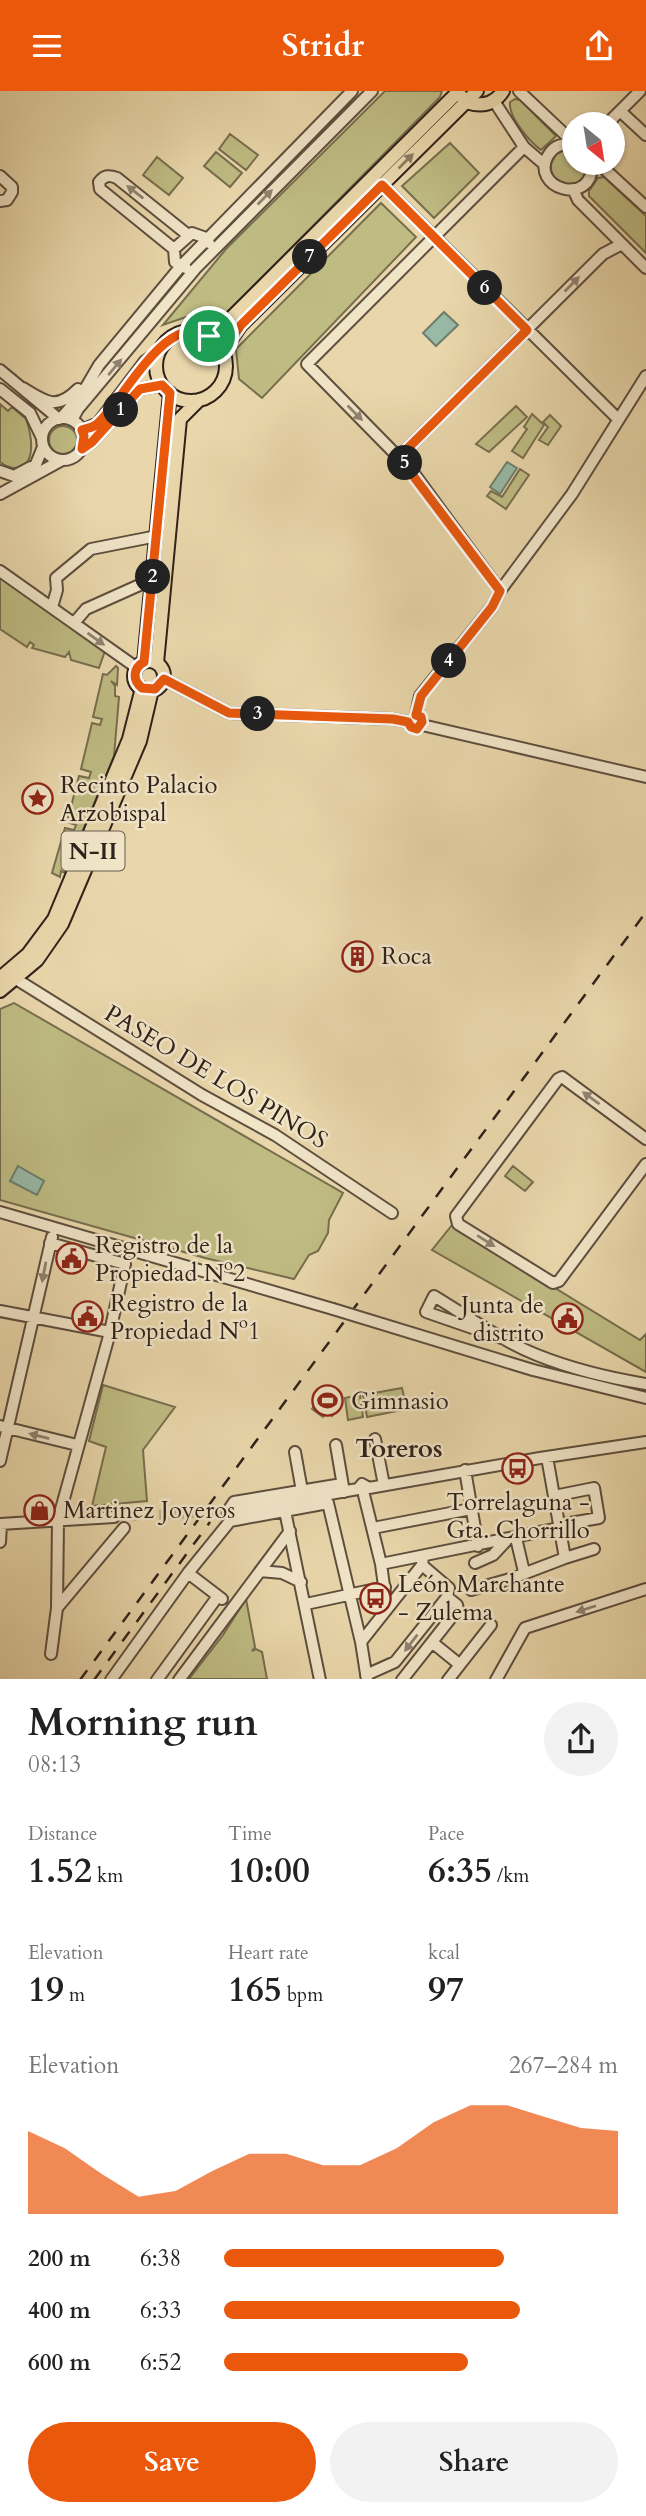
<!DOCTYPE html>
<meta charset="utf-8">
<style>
:root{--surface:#fff;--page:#f2f2f2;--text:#222;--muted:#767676;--accent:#ea580c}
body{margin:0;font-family:Cardo,serif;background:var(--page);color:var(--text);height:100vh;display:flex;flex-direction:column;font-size:26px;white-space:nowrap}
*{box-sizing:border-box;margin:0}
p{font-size:23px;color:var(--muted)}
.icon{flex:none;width:38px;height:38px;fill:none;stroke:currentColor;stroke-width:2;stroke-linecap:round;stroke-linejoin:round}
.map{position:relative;height:1588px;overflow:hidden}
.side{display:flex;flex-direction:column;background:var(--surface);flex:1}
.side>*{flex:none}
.needle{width:46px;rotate:150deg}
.tools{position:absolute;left:562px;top:21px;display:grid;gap:14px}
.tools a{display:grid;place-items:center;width:63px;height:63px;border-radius:50%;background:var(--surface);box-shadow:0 2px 5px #0004;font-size:35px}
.pin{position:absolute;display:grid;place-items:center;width:60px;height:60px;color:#fff;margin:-30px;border:4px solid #fff;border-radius:50%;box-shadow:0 2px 7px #0007}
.km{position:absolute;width:35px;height:35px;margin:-18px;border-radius:50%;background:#222;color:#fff;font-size:19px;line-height:35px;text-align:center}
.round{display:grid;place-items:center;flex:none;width:74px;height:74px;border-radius:37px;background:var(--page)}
.head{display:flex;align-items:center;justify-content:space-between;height:119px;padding:0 28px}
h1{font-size:38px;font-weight:600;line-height:52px}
.stats{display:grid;grid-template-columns:repeat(3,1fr);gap:10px;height:119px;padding:7px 28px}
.stats div{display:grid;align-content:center}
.stats b{font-size:35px;font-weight:600}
.stats small{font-size:19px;font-weight:400}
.stats p{font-size:19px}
.chart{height:196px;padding:14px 28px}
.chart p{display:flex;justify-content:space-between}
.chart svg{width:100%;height:126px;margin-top:7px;fill:var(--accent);opacity:.7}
.action{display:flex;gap:14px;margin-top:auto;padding:14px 28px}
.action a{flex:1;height:80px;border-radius:42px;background:var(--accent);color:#fff;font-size:28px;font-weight:600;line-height:80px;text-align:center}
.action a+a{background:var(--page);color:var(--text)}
ul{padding:0 28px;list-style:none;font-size:23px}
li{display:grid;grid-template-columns:112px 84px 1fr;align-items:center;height:52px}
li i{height:18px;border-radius:9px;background:var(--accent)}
header{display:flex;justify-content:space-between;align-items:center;height:91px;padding:0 28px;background:var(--accent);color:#fff;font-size:32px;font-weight:600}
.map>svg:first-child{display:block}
.green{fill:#bfbc83;stroke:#776e4e;stroke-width:2}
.water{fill:#98baa6;stroke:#6e7d6e;stroke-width:2}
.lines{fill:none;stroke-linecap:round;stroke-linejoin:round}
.minor-tunnel{stroke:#c4b38e;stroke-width:10;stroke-dasharray:10 5;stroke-linecap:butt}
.minor-casing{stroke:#5e4e3e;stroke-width:14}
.major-casing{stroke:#2f211a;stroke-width:16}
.minor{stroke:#f1e5c8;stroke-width:10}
.major{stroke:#e9d7ab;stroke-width:12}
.rail{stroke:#2f211a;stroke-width:2.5;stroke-dasharray:12 12;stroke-linecap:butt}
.minor-bridge-casing{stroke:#5e4e3e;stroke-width:14;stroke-linecap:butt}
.minor-bridge{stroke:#f1e5c8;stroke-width:10}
.oneway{fill:#8c7c62}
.oneway2{fill:#908371}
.route-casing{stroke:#fff;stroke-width:14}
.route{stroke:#ea580c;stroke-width:9}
.labels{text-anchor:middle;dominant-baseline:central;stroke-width:5;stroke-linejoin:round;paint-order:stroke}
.shield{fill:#f1e5c8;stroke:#695c4e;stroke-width:2}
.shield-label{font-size:23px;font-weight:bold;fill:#2f211a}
.poi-label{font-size:24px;fill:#2f211a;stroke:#f1e5c8;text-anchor:start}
.street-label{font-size:24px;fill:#2f211a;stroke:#f1e5c8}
.neighbourhood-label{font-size:26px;font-weight:bold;fill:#2f211a;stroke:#f1e5c8}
</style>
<header><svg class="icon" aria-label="menu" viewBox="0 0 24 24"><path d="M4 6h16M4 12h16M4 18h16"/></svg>Stridr<svg class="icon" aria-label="share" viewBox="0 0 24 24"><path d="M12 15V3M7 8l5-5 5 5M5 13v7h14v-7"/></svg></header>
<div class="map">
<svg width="646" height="1589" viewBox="0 0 646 1589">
<rect width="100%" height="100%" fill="#e9d7ab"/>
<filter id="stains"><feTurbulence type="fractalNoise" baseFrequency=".00286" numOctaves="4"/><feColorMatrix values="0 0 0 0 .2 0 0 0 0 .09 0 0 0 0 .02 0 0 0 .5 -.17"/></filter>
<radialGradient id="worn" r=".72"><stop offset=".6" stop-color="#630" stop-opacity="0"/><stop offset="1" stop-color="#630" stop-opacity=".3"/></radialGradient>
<!-- green -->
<path class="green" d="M 385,0 L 442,0 L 440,6 L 219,230 L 186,226 L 163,234 L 226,158 Z
M 515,8 L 520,9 L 556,45 L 541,59 C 530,51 508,26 510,11 Z
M 230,43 L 258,64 L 246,79 L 219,58 Z
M 450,52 L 479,82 L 434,127 L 402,95 Z
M 570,58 L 574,59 L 574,72 L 587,72 C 590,105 543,96 552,70 C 555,62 562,59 570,58 Z
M 216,61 L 242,82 L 230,96 L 204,75 Z
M 157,66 L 183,87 L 169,104 L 143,84 Z
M 604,86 L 646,125 L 646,162 L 589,105 L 589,100 L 598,87 Z
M 381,112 L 416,146 L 262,307 L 239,288 L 236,258 Z
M 0,313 L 8,320 L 12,316 L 26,328 C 31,342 38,375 16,377 C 9,377 5,375 0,371 Z
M 516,315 L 527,326 L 489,361 L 476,353 Z
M 532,323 L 544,334 L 523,367 L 512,360 L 527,338 L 524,336 Z
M 550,324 L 561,335 L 548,354 L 539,349 L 548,336 L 543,331 Z
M49 349a14 14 0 1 1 28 0a14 14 0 1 1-28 0Z
M 520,378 L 529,384 L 506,418 L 487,405 L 491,400 L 502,406 Z
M 0,483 L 106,557 L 99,577 L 71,569 L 69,561 L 65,566 L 32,557 L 34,554 L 30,551 L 27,556 L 0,538 Z
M 116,575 L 118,577 L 117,594 L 111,590 L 115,595 L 115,605 L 119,606 L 114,665 L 65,782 L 61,780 L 60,786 L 52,782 L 65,737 L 74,739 L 76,734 L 67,731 L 79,685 L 89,687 L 91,681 L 81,678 L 92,632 L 100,634 L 102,628 L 93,626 L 103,583 L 107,584 Z
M 14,912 L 343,1102 L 329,1129 L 328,1142 L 318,1160 L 309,1164 L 294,1188 L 205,1167 L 0,1109 L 0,918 Z
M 513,1075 L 533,1091 L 525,1100 L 505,1085 Z
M 452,1134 L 640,1249 L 646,1243 L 646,1281 L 432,1159 Z
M 103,1294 L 175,1316 L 143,1359 L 147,1410 L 92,1415 L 106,1356 L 89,1350 Z
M 327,1296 L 339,1304 L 336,1309 L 341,1312 L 332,1325 L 327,1321 L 323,1326 L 312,1318 Z
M 402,1297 L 407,1318 L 367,1326 L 363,1304 Z
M 360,1304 L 363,1326 L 348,1329 L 345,1307 Z
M 246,1508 L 255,1556 L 252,1560 L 256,1558 L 262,1561 L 267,1588 L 189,1588 L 223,1544 Z"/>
<!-- water -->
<path class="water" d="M 444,221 L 458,234 L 436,255 L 423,242 Z
M 507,371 L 517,377 L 500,403 L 490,396 Z
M 18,1075 L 44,1090 L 37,1104 L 10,1090 Z"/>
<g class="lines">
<!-- minor-tunnel -->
<path class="minor-tunnel" d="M 114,1426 L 234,1420"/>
<defs>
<path id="minor" d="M 519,0 L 574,52
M 494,10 L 524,56 L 545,74
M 620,20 L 646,44
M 607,33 L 640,0
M 574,53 C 564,52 555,54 549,63 C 527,97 594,118 592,72
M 598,72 L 646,116
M 0,85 L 12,96 L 12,101 L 7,109 L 0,110
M 382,94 L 618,328
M 573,98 L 578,109 L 646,177
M 174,158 L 100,98 L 99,91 C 105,84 109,84 117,87 L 188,144
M 186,177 L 175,171 L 174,158 L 192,142 L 206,147 L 209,152
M 0,279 L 59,328
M 23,297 C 46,311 56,320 78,298
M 0,298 L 30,322 L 42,347
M 61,327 L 82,303 L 99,274 L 181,175 L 352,0
M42 348a21 21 0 1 1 42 0a21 21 0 1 1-42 0Z
M 72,329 L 78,318 L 196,177 L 372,0
M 82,339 L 98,332 L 145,270 L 160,260
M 81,358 L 92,351 L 140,298 L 162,294
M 399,366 L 603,163 L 622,153
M 0,380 L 14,385 L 31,376
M 26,387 L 36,373 L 43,356
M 0,403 L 62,369
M 0,480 L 137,577
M 500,500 L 412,380 L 307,273 L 524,56
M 52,516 L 57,499 L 56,487 L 91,458 L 157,445
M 74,532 L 86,518 L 153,488
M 164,588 L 229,622 L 393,628 L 408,631
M 416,624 L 420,605 L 492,516 L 500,500 L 572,403 L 646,285
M 422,634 L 646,686
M 16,888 L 202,1004 L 275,1044 L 392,1122
M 646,1048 L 562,986 L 558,988 L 456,1125 L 458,1133 L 553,1192 L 559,1190 L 646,1073
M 0,1121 L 333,1218
M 50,1152 L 125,1173 L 109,1245 L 58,1429 L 57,1517 L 51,1563
M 0,1220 L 110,1241
M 507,1249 L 426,1221 L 434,1205 C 467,1225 500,1249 537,1264 C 572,1278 609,1287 646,1293
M 533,1279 L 646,1307
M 0,1335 L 77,1354
M 375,1348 L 384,1394
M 336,1354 L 344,1401
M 295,1361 L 302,1400
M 0,1370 L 52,1146
M 465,1379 L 478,1455
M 369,1397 L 540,1367 L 646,1351
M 364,1404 L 381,1473 L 387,1517
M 554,1405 L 594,1397 L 599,1427 L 559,1434
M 234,1420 L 358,1398 L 362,1393 L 369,1397
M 285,1420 L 320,1589
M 228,1424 L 228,1420 L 234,1411 L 336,1394 L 344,1401
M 230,1430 L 328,1412 L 361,1551 L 367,1589
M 0,1433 L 114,1426
M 373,1437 L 471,1418
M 516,1447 L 524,1481
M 0,1451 L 1,1433
M 565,1467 L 594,1458
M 475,1472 L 493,1464 L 506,1450
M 381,1473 L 559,1437
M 422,1474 L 449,1497 L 447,1506
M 260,1480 L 282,1482 L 301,1491
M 188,1482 L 222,1508
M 471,1499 L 510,1488 L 565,1467 L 547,1366
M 306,1513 L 385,1496
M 57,1517 L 124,1437
M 361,1551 L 422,1474 L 423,1466
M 433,1552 L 459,1573
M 366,1584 L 395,1571 L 447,1506 L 457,1514 L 458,1518 L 402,1589
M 111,1589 L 188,1482 L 230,1430
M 157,1589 L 218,1505
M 179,1589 L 290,1440
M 448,1589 L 491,1534
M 496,1589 L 525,1537 L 646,1498"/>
<path id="major" d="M 462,6 L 466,11 C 481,16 494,14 503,0
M156 275a35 35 0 1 1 70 0a35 35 0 1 1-70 0Z
M 209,245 L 229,229 L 459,0
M 223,260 L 241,234 L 477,0
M134 585a15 15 0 1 1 30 0a15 15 0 1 1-30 0Z
M 144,571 L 170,302
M 157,572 L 180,328 L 199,309
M 0,887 L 28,863 L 54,828 L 129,648 L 142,597
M 0,900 L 37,869 L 62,833 L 140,650 L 152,599"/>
</defs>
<!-- minor casing -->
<use href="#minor" class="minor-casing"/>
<!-- major casing -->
<use href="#major" class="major-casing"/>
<!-- minor -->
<use href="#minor" class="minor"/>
<!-- major -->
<use href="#major" class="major"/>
<!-- rail -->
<path class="rail" d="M 80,1589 L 646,821
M 94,1589 L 210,1431"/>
<defs>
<path id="minor-bridge" d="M 333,1218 L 533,1279"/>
</defs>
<!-- minor-bridge casing -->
<use href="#minor-bridge" class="minor-bridge-casing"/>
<!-- minor-bridge -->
<use href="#minor-bridge" class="minor-bridge"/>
</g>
<!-- one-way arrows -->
<defs><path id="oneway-solid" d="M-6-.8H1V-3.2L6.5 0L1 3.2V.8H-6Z" transform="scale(1.75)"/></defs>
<use class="oneway" href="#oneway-solid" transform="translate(406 70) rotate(-45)"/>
<g class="oneway2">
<use href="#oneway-solid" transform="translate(135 101) rotate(-142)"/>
<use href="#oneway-solid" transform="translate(265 106) rotate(-45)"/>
<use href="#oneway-solid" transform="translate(572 193) rotate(-45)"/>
<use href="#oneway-solid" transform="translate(115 276) rotate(-50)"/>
<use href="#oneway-solid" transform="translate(355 322) rotate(45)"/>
<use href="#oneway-solid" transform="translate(96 548) rotate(36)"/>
<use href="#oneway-solid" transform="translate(591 1007) rotate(-144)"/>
<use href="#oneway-solid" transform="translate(486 1150) rotate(32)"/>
<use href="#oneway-solid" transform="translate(44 1181) rotate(101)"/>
<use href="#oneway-solid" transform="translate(39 1345) rotate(-166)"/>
<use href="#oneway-solid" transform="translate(586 1518) rotate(162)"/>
<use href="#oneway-solid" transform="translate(411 1552) rotate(128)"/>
</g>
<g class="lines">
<defs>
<path id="route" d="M 382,94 L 527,239 L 399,366 L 500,500 L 492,516 L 421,605 L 416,624 L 421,626 L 422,631 L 417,638 L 411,636 L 408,631 L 393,628 L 229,622 L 164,588 L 155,598 L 142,597 C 132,589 133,577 144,571 L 170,302 L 162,294 L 140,298 L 92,351 L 82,358 L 84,345 L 82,339 C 87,337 93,337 97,333 C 126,308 178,195 223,260 L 241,234 Z"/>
</defs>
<!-- route casing -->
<use href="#route" class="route-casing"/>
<!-- route -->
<use href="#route" class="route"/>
</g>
<!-- icons -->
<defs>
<symbol id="sight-ring" viewBox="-11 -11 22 22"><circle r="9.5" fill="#f1e5c8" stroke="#8f2418" stroke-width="1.5"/><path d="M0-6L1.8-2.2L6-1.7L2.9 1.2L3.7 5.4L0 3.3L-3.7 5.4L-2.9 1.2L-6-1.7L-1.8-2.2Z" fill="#8f2418"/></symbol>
<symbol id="building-ring" viewBox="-11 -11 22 22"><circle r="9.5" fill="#f1e5c8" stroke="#8f2418" stroke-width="1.5"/><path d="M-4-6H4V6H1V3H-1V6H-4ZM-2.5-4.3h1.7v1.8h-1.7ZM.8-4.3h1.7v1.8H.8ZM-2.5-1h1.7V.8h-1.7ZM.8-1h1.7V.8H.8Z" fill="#8f2418"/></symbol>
<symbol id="civic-ring" viewBox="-11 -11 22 22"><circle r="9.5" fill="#f1e5c8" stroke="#8f2418" stroke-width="1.5"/><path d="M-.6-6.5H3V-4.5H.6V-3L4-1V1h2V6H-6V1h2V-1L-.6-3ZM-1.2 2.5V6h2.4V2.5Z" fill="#8f2418"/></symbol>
<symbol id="stadium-ring" viewBox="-11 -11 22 22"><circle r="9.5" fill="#f1e5c8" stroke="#8f2418" stroke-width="1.5"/><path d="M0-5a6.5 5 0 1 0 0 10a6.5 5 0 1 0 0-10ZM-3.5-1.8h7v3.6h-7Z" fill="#8f2418"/></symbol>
<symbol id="bus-ring" viewBox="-11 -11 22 22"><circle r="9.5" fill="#f1e5c8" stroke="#8f2418" stroke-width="1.5"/><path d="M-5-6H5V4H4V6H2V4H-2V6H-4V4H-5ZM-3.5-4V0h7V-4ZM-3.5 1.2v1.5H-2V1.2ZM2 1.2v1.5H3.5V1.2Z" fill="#8f2418"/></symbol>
<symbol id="shop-ring" viewBox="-11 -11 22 22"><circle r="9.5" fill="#f1e5c8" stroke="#8f2418" stroke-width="1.5"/><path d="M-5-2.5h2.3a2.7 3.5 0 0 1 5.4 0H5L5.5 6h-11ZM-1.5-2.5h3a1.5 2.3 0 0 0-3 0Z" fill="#8f2418"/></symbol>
</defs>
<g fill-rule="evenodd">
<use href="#sight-ring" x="20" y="690" width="35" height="35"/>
<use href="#building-ring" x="340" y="848" width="35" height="35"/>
<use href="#civic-ring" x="54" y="1150" width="35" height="35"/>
<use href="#civic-ring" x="70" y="1208" width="35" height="35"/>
<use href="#civic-ring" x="550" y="1210" width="35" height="35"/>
<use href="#stadium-ring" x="310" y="1292" width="35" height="35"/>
<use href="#bus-ring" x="500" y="1360" width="35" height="35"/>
<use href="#shop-ring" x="22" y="1402" width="35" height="35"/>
<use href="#bus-ring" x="358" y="1490" width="35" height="35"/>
</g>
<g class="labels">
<!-- shield labels -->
<rect class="shield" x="61.5" y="740.5" width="63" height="39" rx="5"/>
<g class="shield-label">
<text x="93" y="760">N-II</text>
</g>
<!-- poi labels -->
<g class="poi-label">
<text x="60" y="694">Recinto Palacio<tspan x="60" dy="28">Arzobispal</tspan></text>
<text x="381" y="865">Roca</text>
<text x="95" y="1154">Registro de la<tspan x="95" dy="28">Propiedad Nº2</tspan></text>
<text x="110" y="1212">Registro de la<tspan x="110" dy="28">Propiedad Nº1</tspan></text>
<text x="544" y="1214" text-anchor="end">Junta de<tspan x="544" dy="28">distrito</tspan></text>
<text x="351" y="1310">Gimnasio</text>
<text x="518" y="1411" text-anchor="middle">Torrelaguna -<tspan x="518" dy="28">Gta. Chorrillo</tspan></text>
<text x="63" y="1419">Martinez Joyeros</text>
<text x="398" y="1493">León Marchante<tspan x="398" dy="28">- Zulema</tspan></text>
</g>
<!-- street labels -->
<g class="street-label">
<text transform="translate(216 986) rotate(31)">PASEO DE LOS PINOS</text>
</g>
<!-- neighbourhood labels -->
<g class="neighbourhood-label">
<text x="399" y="1357">Toreros</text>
</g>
</g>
<rect width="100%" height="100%" filter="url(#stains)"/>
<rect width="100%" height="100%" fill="url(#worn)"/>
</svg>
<div class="tools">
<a><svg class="needle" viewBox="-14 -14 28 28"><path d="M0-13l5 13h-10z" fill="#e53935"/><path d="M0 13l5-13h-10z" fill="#767676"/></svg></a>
</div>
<div class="pin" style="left:209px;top:245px;background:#1e9e55"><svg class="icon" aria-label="arrive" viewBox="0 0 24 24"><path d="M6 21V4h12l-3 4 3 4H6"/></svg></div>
<b class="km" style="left:121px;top:319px">1</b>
<b class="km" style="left:153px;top:486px">2</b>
<b class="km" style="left:258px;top:623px">3</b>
<b class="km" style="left:449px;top:570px">4</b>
<b class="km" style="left:405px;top:372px">5</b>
<b class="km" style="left:485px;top:197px">6</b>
<b class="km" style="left:310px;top:166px">7</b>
</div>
<section class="side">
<div class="head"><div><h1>Morning run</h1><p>08:13</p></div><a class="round"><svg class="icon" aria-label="share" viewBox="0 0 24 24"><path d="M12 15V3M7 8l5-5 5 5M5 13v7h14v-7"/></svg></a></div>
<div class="stats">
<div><p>Distance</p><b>1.52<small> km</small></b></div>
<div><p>Time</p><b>10:00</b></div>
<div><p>Pace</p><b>6:35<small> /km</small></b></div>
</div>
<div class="stats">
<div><p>Elevation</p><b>19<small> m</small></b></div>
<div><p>Heart rate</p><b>165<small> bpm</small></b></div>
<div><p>kcal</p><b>97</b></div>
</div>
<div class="chart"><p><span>Elevation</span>267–284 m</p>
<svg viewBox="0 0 160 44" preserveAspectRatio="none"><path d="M0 44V15L10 21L20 30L30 38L40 36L50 29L60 23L70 23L80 27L90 27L100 21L110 12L120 6L130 6L140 10L150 14L160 15V44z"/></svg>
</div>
<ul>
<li><b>200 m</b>6:38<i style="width:71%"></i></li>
<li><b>400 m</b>6:33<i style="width:75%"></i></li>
<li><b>600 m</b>6:52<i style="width:62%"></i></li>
</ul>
<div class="action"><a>Save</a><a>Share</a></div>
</section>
